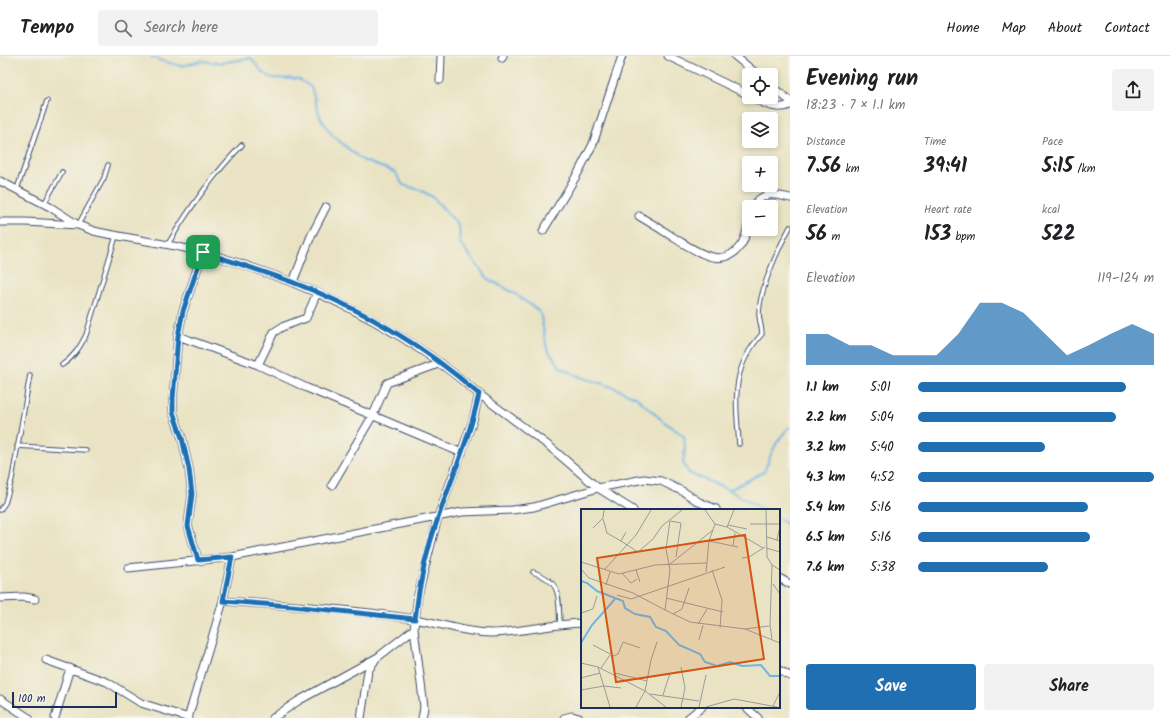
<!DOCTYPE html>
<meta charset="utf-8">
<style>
:root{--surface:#fff;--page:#f2f2f2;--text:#202124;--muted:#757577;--line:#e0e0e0;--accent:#1f6fb2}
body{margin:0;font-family:Kalam,sans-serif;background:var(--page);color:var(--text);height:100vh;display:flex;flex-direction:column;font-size:15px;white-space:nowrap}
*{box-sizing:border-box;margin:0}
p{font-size:13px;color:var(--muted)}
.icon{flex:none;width:22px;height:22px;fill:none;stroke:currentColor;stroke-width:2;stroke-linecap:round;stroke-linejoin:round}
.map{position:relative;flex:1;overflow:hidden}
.panel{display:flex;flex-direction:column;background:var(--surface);width:380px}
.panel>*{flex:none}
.fabs{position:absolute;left:742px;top:12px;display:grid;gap:8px}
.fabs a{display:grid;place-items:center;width:36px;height:36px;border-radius:4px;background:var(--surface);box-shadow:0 2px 6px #0003;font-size:20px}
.scale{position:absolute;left:12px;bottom:10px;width:105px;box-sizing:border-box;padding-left:4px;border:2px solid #1b2f5e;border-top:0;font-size:11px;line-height:14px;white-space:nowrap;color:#1b2f5e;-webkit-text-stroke:3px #f7f3e8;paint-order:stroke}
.pin{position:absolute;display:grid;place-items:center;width:34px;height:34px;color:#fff;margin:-17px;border-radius:8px;box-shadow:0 2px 6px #0006}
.round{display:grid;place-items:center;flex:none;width:42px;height:42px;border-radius:4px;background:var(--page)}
.summary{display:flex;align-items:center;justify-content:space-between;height:68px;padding:0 16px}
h1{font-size:22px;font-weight:700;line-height:30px}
.stats{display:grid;grid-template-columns:repeat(3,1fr);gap:6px;height:68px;padding:4px 16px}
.stats div{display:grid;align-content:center}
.stats b{font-size:20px;font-weight:700}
.stats small{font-size:11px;font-weight:400}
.stats p{font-size:11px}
.chart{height:112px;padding:8px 16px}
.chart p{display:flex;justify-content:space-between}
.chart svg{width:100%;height:72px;margin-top:4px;fill:var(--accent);opacity:.7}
.cta{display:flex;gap:8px;margin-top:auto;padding:8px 16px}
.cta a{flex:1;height:46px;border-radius:4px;background:var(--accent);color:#fff;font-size:16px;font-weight:700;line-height:46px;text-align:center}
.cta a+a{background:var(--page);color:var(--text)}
ul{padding:0 16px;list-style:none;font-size:13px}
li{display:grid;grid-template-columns:64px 48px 1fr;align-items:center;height:30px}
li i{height:10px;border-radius:5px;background:var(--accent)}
header{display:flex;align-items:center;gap:24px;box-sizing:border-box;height:56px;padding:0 20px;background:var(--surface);border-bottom:1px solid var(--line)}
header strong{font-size:19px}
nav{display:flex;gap:22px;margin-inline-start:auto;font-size:14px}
.search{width:280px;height:36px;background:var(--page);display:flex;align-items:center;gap:10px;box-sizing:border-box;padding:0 14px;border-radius:4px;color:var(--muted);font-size:15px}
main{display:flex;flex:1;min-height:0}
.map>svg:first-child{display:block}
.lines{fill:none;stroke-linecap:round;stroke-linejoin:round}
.stream{stroke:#6fb5e5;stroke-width:2}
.lane-casing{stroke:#3a4a6d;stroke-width:5.5}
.street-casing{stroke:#3a4a6d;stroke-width:9}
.lane{stroke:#fff;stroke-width:3.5}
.street{stroke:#fff;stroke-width:7}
.route-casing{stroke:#fff;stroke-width:8}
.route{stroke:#1f6fb2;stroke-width:5}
.inset-river{fill:none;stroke:#6fb5e5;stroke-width:2}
.inset-road{fill:none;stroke:#979b9b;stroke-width:1}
.view{fill:#d45514;fill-opacity:0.15;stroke:#d45514;stroke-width:2}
.inset-edge{fill:none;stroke:#1b2f5e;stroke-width:2}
</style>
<header>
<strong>Tempo</strong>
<div class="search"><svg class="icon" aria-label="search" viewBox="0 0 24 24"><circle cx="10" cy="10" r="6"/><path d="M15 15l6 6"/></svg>Search here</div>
<nav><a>Home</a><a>Map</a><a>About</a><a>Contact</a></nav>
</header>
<main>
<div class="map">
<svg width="790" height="662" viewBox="0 0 790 662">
<rect width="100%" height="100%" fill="#f7f3e8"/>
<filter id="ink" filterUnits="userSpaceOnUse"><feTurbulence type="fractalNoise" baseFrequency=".025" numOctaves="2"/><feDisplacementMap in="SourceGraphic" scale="8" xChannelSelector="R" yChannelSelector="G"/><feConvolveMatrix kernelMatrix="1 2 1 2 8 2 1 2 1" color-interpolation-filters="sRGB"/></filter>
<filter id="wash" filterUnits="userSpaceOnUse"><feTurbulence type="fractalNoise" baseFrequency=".012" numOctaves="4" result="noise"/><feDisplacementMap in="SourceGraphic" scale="16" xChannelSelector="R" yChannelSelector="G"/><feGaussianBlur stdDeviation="0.9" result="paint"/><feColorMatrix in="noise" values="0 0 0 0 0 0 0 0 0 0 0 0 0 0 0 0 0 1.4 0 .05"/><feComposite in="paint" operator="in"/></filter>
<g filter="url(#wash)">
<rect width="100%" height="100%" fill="#e9e3c3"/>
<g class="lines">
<!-- stream -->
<path class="stream" d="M 151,0 L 162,5 L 182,10 L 201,5 L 221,7 L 251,2 L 262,16 L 272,22 L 298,23 L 311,31 L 320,61 L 332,79 L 362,104 L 395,116 L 403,129 L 420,134 L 433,141 L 459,170 L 460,187 L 488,223 L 514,237 L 540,256 L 547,293 L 561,312 L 583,322 L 613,331 L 637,342 L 663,365 L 684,380 L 685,394 L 683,407 L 689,417 L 729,434 L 764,454
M 729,434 L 764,416 C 770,400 776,383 790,371
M 779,463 L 790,470"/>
</g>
</g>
<g filter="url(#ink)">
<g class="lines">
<defs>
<path id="lane" d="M 17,133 L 47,45
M 44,148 L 62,116
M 78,169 L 104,122 L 108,109
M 168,188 C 190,151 212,120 242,89
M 62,309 C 74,301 80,291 86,279 L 116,180
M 739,388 C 736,344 730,313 762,278 C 762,271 759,265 759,257 C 760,233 778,193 790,171
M 17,390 L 86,394
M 0,454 L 5,447 L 12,423 L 30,319
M 533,516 C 563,526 558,541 560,568"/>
<path id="street" d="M 668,0 L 749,39
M 735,0 L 758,19
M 502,2 L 503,0
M 440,24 L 441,0
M 771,30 L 790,45
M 752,41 C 765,48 776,55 790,49
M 0,125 L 50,151 L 78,169 L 94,175 C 129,183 166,187 201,196 C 219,200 238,207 256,213 C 338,241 413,281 479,338 L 473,364 L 438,461 L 418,539 L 414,573 L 424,651 L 422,662
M 753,151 C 762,135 774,138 790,142
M 639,160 C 651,167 664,175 676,183 C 696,195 723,215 741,189 C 746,182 747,173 749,165
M 0,166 L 25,166 L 78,169
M 543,175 L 578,117 L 593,88 L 622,0
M 293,226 L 311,180 L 326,151
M 178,280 L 258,309 L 307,332 L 462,397
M 258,309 L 274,276 L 282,271 L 306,262 L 317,237
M 479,338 L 549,390 L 598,432 L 633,454
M 332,429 L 373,359 L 387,327 L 441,307
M 198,504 L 188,469 L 192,439 L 189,413 L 182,382 L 173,356 L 173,343 L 178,280 L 183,255 L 203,196
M 128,512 L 232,501 L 462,456 L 512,454 L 534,451 L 598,432 L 644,423 L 661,425 L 684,436 L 699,446 L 716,453
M 779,522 L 790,528
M 0,542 L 24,541 L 35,543
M 223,545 C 286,549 351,553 414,563 C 440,567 464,577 491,577 C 521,576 552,568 582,567
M 46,604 L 107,626 L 141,647 L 189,662
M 779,614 L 790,620
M 0,643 L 29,662
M 746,651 L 758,662
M 55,662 L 70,612
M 188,662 L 223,545 L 232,501
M 273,662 L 298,645 L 378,601 L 414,573
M 361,662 L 368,615 L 375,604
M 564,662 L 572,660 L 579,662
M 688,662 L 702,651"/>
</defs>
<!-- lane casing -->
<use href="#lane" class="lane-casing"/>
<!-- street casing -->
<use href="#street" class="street-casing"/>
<!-- lane -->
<use href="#lane" class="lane"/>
<!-- street -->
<use href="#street" class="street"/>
</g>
</g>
<g class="lines" filter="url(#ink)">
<defs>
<path id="route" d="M 203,196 C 233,206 263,215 292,226 C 361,252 424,290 479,338 C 470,380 453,419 439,459 C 427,492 419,529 415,563 L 292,550 L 223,545 L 232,501 L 198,504 L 188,470 L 192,438 L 189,413 L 182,382 L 173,356 L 173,343 L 178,280 L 183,255 Z"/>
</defs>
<!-- route casing -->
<use href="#route" class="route-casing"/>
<!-- route -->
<use href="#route" class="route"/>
</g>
<!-- overview -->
<g transform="translate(581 453)">
<rect width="199" height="199" fill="#e9e3c3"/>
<path class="inset-river" d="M 0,72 L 6,74 L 16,82 L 42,92 L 44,99 L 54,105 L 69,108 L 75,118 L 85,122 L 98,136 L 119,145 L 124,153 L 136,157 L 149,153 L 161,157 L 180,156 L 189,167 L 199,167M 0,134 L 11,116 L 34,90"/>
<path class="inset-road" d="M 124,1 L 134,15 L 146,18 L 153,1M 185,1 L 186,48 L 191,56 L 199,61M 22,10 L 26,24 L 40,32M 89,12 L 85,40 L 89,61 L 84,101 L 109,113 L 164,120 L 199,134M 89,12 L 100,14 L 95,48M 169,15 L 199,15M 147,16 L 166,20M 146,18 L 182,39M 12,19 L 22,9 L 23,1M 45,23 L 40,32 L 57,43 L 72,30 L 81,17 L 101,1M 186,28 L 199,32M 196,31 L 199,17M 128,32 L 157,38M 152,37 L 154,24M 185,39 L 199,43M 161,49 L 168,48 L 184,38M 0,53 L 38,65 L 74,56 L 125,54M 89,55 L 132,21M 0,60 L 8,69 L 52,84 L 84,101M 24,60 L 55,26 L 70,1M 55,61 L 59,73M 131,61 L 141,91 L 139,119M 125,63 L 128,32 L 134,15M 41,64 L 50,74 L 56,70M 192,75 L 199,85M 25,76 L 29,63M 36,86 L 50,90 L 144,58M 85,89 L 142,103M 0,104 L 12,100 L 16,87M 92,105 L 101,100 L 108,79M 117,115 L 126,100M 164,120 L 188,117M 191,130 L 189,116 L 191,56M 118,131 L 122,116M 12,136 L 33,147 L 37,145 L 42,133 L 59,139M 0,154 L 17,158 L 29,198M 17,158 L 64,182 L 85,198M 100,158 L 104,179 L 100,198M 20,159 L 29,146M 34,164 L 66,172M 0,169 L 19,164M 0,181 L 23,177 L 40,179M 0,181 L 0,198M 69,185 L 118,192M 82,186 L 89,164M 192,197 L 199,183M 55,198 L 64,182 L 70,151 L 76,133M 118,198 L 125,166M 125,198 L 153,190 L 196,198"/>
<path class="view" d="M 164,26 L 183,150 L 35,173 L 16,49 Z"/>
<rect width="199" height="199" class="inset-edge"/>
</g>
</svg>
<div class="fabs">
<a><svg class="icon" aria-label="locate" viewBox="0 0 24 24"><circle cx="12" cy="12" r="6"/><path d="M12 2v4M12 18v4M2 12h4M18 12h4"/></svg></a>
<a><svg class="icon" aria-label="layers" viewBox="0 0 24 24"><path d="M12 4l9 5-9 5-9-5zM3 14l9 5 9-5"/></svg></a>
<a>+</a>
<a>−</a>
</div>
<div class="scale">100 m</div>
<div class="pin" style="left:203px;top:196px;background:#1e9e55"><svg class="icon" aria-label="arrive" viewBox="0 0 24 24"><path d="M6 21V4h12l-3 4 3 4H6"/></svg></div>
</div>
<section class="panel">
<div class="summary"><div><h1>Evening run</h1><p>18:23 · 7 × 1.1 km</p></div><a class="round"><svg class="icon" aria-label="share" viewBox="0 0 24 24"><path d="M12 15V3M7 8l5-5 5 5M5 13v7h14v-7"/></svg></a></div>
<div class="stats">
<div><p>Distance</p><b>7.56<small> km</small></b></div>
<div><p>Time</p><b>39:41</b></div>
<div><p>Pace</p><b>5:15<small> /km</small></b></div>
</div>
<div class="stats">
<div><p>Elevation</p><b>56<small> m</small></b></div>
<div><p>Heart rate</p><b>153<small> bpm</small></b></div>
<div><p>kcal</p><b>522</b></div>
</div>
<div class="chart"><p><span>Elevation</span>119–124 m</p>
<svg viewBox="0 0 160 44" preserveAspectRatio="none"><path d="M0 44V25L10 25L20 32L30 32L40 38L50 38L60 38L70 25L80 6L90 6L100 12L110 25L120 38L130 32L140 25L150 19L160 25V44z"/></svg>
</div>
<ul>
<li><b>1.1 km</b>5:01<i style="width:88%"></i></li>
<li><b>2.2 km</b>5:04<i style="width:84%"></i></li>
<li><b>3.2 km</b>5:40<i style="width:54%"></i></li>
<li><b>4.3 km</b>4:52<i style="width:100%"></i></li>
<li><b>5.4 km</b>5:16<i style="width:72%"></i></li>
<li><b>6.5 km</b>5:16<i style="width:73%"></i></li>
<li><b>7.6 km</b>5:38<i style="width:55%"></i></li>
</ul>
<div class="cta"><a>Save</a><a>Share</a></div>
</section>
</main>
